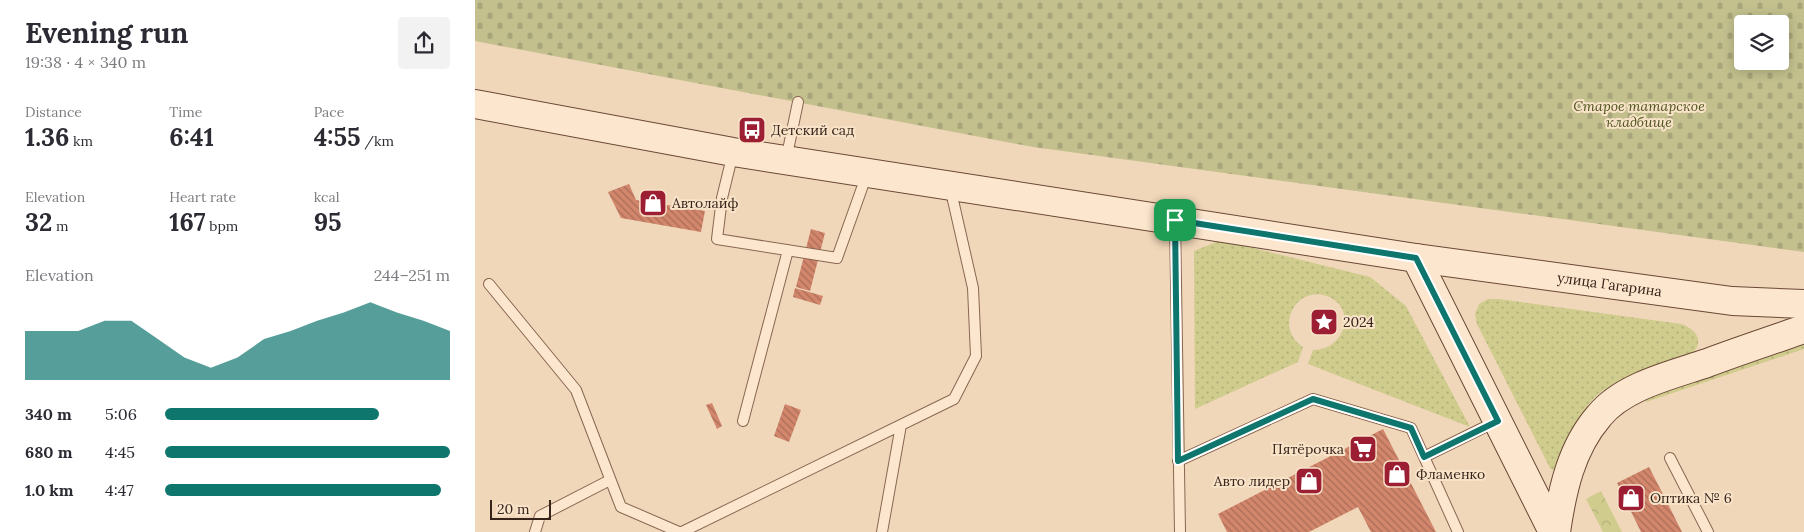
<!DOCTYPE html>
<meta charset="utf-8">
<style>
:root{--surface:#fff;--page:#f2f2f3;--text:#2b2b33;--muted:#7c7c81;--accent:#0f766e}
body{margin:0;font-family:Lora,serif;background:var(--page);color:var(--text);height:100vh;display:flex;flex-direction:column;font-size:19px;white-space:nowrap}
*{box-sizing:border-box;margin:0}
p{font-size:16px;color:var(--muted)}
.icon{flex:none;width:28px;height:28px;fill:none;stroke:currentColor;stroke-width:2;stroke-linecap:round;stroke-linejoin:round}
.map{position:relative;flex:1;overflow:hidden}
.drawer{display:flex;flex-direction:column;background:var(--surface);width:475px}
.drawer>*{flex:none}
.controls{position:absolute;left:1259px;top:15px;display:grid;gap:10px}
.controls a{display:grid;place-items:center;width:55px;height:55px;border-radius:5px;background:var(--surface);box-shadow:0 2px 12px #0003;font-size:25px}
.scale{position:absolute;left:15px;bottom:12px;width:61px;box-sizing:border-box;padding-left:5px;border:2px solid #362319;border-top:0;font-size:14px;line-height:18px;white-space:nowrap;color:#362319;-webkit-text-stroke:4px #f8e3c9;paint-order:stroke}
.pin{position:absolute;display:grid;place-items:center;width:42px;height:42px;color:#fff;margin:-21px;border-radius:10px;box-shadow:0 2px 8px #0006}
.round{display:grid;place-items:center;flex:none;width:52px;height:52px;border-radius:5px;background:var(--page)}
.summary{display:flex;align-items:center;justify-content:space-between;height:85px;padding:0 25px}
h1{font-size:28px;font-weight:700;line-height:38px}
.stats{display:grid;grid-template-columns:repeat(3,1fr);gap:8px;height:85px;padding:5px 25px}
.stats div{display:grid;align-content:center}
.stats b{font-size:25px;font-weight:700}
.stats small{font-size:14px;font-weight:400}
.stats p{font-size:14px}
.chart{height:140px;padding:10px 25px}
.chart p{display:flex;justify-content:space-between}
.chart svg{width:100%;height:90px;margin-top:5px;fill:var(--accent);opacity:.7}
ul{padding:0 25px;list-style:none;font-size:16px}
li{display:grid;grid-template-columns:80px 60px 1fr;align-items:center;height:38px}
li i{height:12px;border-radius:6px;background:var(--accent)}
main{display:flex;flex:1;min-height:0}
.map>svg:first-child{display:block}
.grass{fill:url(#grass-dots)}
.forest{fill:url(#forest-crowns)}
.cemetery{fill:url(#cemetery-stones);fill-rule:evenodd}
.building{fill:url(#building-back-hatch)}
.lines{fill:none;stroke-linecap:round;stroke-linejoin:round}
.lane-casing{stroke:#886753;stroke-width:12}
.secondary-casing{stroke:#6a4836;stroke-width:30}
.lane{stroke:#fce6cd;stroke-width:10}
.secondary{stroke:#fce6cd;stroke-width:28}
.route-casing{stroke:#fff;stroke-width:10}
.route{stroke:#0f766e;stroke-width:6}
.labels{text-anchor:middle;dominant-baseline:central;stroke-width:4;stroke-linejoin:round;paint-order:stroke}
.park-label{font-size:14px;font-style:italic;fill:#4f541e;stroke:#f8e3c9}
.poi-label{font-size:14px;fill:#362319;stroke:#f8e3c9;text-anchor:start}
.street-label{font-size:14px;fill:#362319;stroke:#f8e3c9}
</style>
<main>
<section class="drawer">
<div class="summary"><div><h1>Evening run</h1><p>19:38 · 4 × 340 m</p></div><a class="round"><svg class="icon" aria-label="share" viewBox="0 0 24 24"><path d="M12 15V3M7 8l5-5 5 5M5 13v7h14v-7"/></svg></a></div>
<div class="stats">
<div><p>Distance</p><b>1.36<small> km</small></b></div>
<div><p>Time</p><b>6:41</b></div>
<div><p>Pace</p><b>4:55<small> /km</small></b></div>
</div>
<div class="stats">
<div><p>Elevation</p><b>32<small> m</small></b></div>
<div><p>Heart rate</p><b>167<small> bpm</small></b></div>
<div><p>kcal</p><b>95</b></div>
</div>
<div class="chart"><p><span>Elevation</span>244–251 m</p>
<svg viewBox="0 0 160 44" preserveAspectRatio="none"><path d="M0 44V20L10 20L20 20L30 15L40 15L50 24L60 33L70 38L80 33L90 24L100 20L110 15L120 11L130 6L140 11L150 15L160 20V44z"/></svg>
</div>
<ul>
<li><b>340 m</b>5:06<i style="width:75%"></i></li>
<li><b>680 m</b>4:45<i style="width:100%"></i></li>
<li><b>1.0 km</b>4:47<i style="width:97%"></i></li>
</ul>
</section>
<div class="map">
<svg width="1329" height="532" viewBox="0 0 1329 532">
<defs>
<pattern id="grass-dots" width="8" height="8" patternUnits="userSpaceOnUse" patternTransform="scale(1.25)"><rect width="8" height="8" fill="#cfcc8d"/><path d="M2 2h.1M6 6h.1" fill="none" stroke="#b2af79" stroke-width="1.8" stroke-linecap="round"/></pattern>
<pattern id="forest-crowns" width="20" height="18" patternUnits="userSpaceOnUse" patternTransform="scale(1.25)"><rect width="20" height="18" fill="#cfcc8d"/><path d="M2 6a3 3 0 1 1 6 0M12 15a3 3 0 1 1 6 0" fill="none" stroke="#b2af79"/></pattern>
<pattern id="cemetery-stones" width="16" height="16" patternUnits="userSpaceOnUse" patternTransform="scale(1.25)"><rect width="16" height="16" fill="#c3c08e"/><path d="M2 7V4a2 2 0 0 1 4 0v3zM10 15v-3a2 2 0 0 1 4 0v3z" fill="#a8a57a"/></pattern>
<pattern id="building-back-hatch" width="6" height="6" patternUnits="userSpaceOnUse" patternTransform="scale(1.25)"><rect width="6" height="6" fill="#d2866c"/><path d="M-1 5l2 2M0 0l6 6M5-1l2 2" fill="none" stroke="#ab6d58"/></pattern>
</defs>
<rect width="100%" height="100%" fill="#f1d7b9"/>
<!-- grass -->
<path class="grass" d="M 746,240 L 895,277 L 931,306 L 995,427 L 833,364 L 838,350 C 870,350 883,308 852,296 C 820,285 799,329 828,347 L 823,362 L 720,409 L 719,251 Z
M 1013,299 L 1024,299 L 1206,324 C 1226,331 1229,345 1213,358 C 1184,368 1132,379 1114,404 C 1098,424 1090,450 1081,473 L 1075,468 L 1002,324 L 1000,314 L 1004,304 Z
M 1329,342 L 1329,349 L 1171,402 L 1169,395 Z"/>
<!-- forest -->
<path class="forest" d="M 1126,491 L 1147,532 L 1128,532 L 1111,499 Z"/>
<!-- cemetery -->
<path class="cemetery" d="M 0,0 L 1329,0 L 1329,252 L 558,147 L 0,41 ZM 1268,24 L 1305,24 L 1305,61 L 1268,61 Z"/>
<!-- building -->
<path class="building" d="M 154,184 L 161,200 L 230,211 L 226,232 L 146,218 L 133,192 Z
M 336,229 L 350,233 L 335,291 L 321,287 Z
M 320,288 L 348,296 L 345,305 L 318,297 Z
M 237,403 L 247,426 L 242,429 L 231,405 Z
M 310,404 L 326,410 L 314,442 L 299,436 Z
M 908,429 L 961,532 L 896,532 L 883,507 L 834,532 L 752,532 L 743,514 Z
M 1174,467 L 1190,498 L 1207,532 L 1166,532 L 1142,483 Z"/>
<g class="lines">
<defs>
<path id="lane" d="M 258,153 L 247,198 L 242,239 L 362,258 L 392,174
M 311,160 L 323,102
M 700,221 L 705,532
M 14,284 L 101,390 L 146,507 L 204,532
M 268,421 L 313,250
M 949,457 L 1022,421
M 1195,458 L 1233,532
M 703,461 L 838,399 L 936,428 L 983,532
M 60,532 L 65,516 L 135,480
M 207,532 L 479,399 L 501,356 L 498,288 L 475,187
M 407,532 L 426,425"/>
<g id="secondary">
<path id="s1" d="M 0,104 L 258,152 L 941,258 L 1257,301 L 1329,304"/>
<path d="M 941,258 L 1078,532"/>
<path d="M 1081,532 C 1087,491 1096,448 1124,416 C 1148,386 1197,375 1232,363 C 1264,351 1297,340 1329,329"/>
</g>
</defs>
<!-- lane casing -->
<use href="#lane" class="lane-casing"/>
<!-- secondary casing -->
<use href="#secondary" class="secondary-casing"/>
<!-- lane -->
<use href="#lane" class="lane"/>
<!-- secondary -->
<use href="#secondary" class="secondary"/>
</g>
<g class="lines">
<defs>
<path id="route" d="M 700,220 L 941,258 L 1023,421 L 949,457 L 936,428 L 838,399 L 703,461 Z"/>
</defs>
<!-- route casing -->
<use href="#route" class="route-casing"/>
<!-- route -->
<use href="#route" class="route"/>
</g>
<!-- icons -->
<defs>
<symbol id="bus-square" viewBox="-11 -11 22 22"><rect x="-9" y="-9" width="18" height="18" rx="4" fill="#9c1e33" stroke="#f8e3c9"/><path d="M-5-6H5V4H4V6H2V4H-2V6H-4V4H-5ZM-3.5-4V0h7V-4ZM-3.5 1.2v1.5H-2V1.2ZM2 1.2v1.5H3.5V1.2Z" fill="#fff"/></symbol>
<symbol id="shop-square" viewBox="-11 -11 22 22"><rect x="-9" y="-9" width="18" height="18" rx="4" fill="#9c1e33" stroke="#f8e3c9"/><path d="M-5-2.5h2.3a2.7 3.5 0 0 1 5.4 0H5L5.5 6h-11ZM-1.5-2.5h3a1.5 2.3 0 0 0-3 0Z" fill="#fff"/></symbol>
<symbol id="sight-square" viewBox="-11 -11 22 22"><rect x="-9" y="-9" width="18" height="18" rx="4" fill="#9c1e33" stroke="#f8e3c9"/><path d="M0-6L1.8-2.2L6-1.7L2.9 1.2L3.7 5.4L0 3.3L-3.7 5.4L-2.9 1.2L-6-1.7L-1.8-2.2Z" fill="#fff"/></symbol>
<symbol id="supermarket-square" viewBox="-11 -11 22 22"><rect x="-9" y="-9" width="18" height="18" rx="4" fill="#9c1e33" stroke="#f8e3c9"/><path d="M-6-5.5h2.5l.6 2H6L4.5 2H-2.5L-4.4-4H-6ZM-1.5 3.2a1.3 1.3 0 1 0 .1 0ZM3 3.2a1.3 1.3 0 1 0 .1 0Z" fill="#fff"/></symbol>
</defs>
<g fill-rule="evenodd">
<use href="#bus-square" x="261" y="114" width="32" height="32"/>
<use href="#shop-square" x="162" y="187" width="32" height="32"/>
<use href="#sight-square" x="833" y="306" width="32" height="32"/>
<use href="#supermarket-square" x="872" y="433" width="32" height="32"/>
<use href="#shop-square" x="906" y="458" width="32" height="32"/>
<use href="#shop-square" x="818" y="465" width="32" height="32"/>
<use href="#shop-square" x="1140" y="482" width="32" height="32"/>
</g>
<g class="labels">
<!-- park labels -->
<g class="park-label">
<text x="1164" y="106">Старое татарское<tspan x="1164" dy="16">кладбище</tspan></text>
</g>
<!-- poi labels -->
<g class="poi-label">
<text x="296" y="130">Детский сад</text>
<text x="197" y="203">Автолайф</text>
<text x="868" y="322">2024</text>
<text x="869" y="449" text-anchor="end">Пятёрочка</text>
<text x="941" y="474">Фламенко</text>
<text x="815" y="481" text-anchor="end">Авто лидер</text>
<text x="1175" y="498">Оптика № 6</text>
</g>
<!-- street labels -->
<g class="street-label">
<text stroke="none"><textPath href="#s1" startOffset="1149">улица Гагарина</textPath></text>
</g>
</g>
</svg>
<div class="controls">
<a><svg class="icon" aria-label="layers" viewBox="0 0 24 24"><path d="M12 4l9 5-9 5-9-5zM3 14l9 5 9-5"/></svg></a>
</div>
<div class="scale">20 m</div>
<div class="pin" style="left:700px;top:220px;background:#1e9e55"><svg class="icon" aria-label="arrive" viewBox="0 0 24 24"><path d="M6 21V4h12l-3 4 3 4H6"/></svg></div>
</div>
</main>
